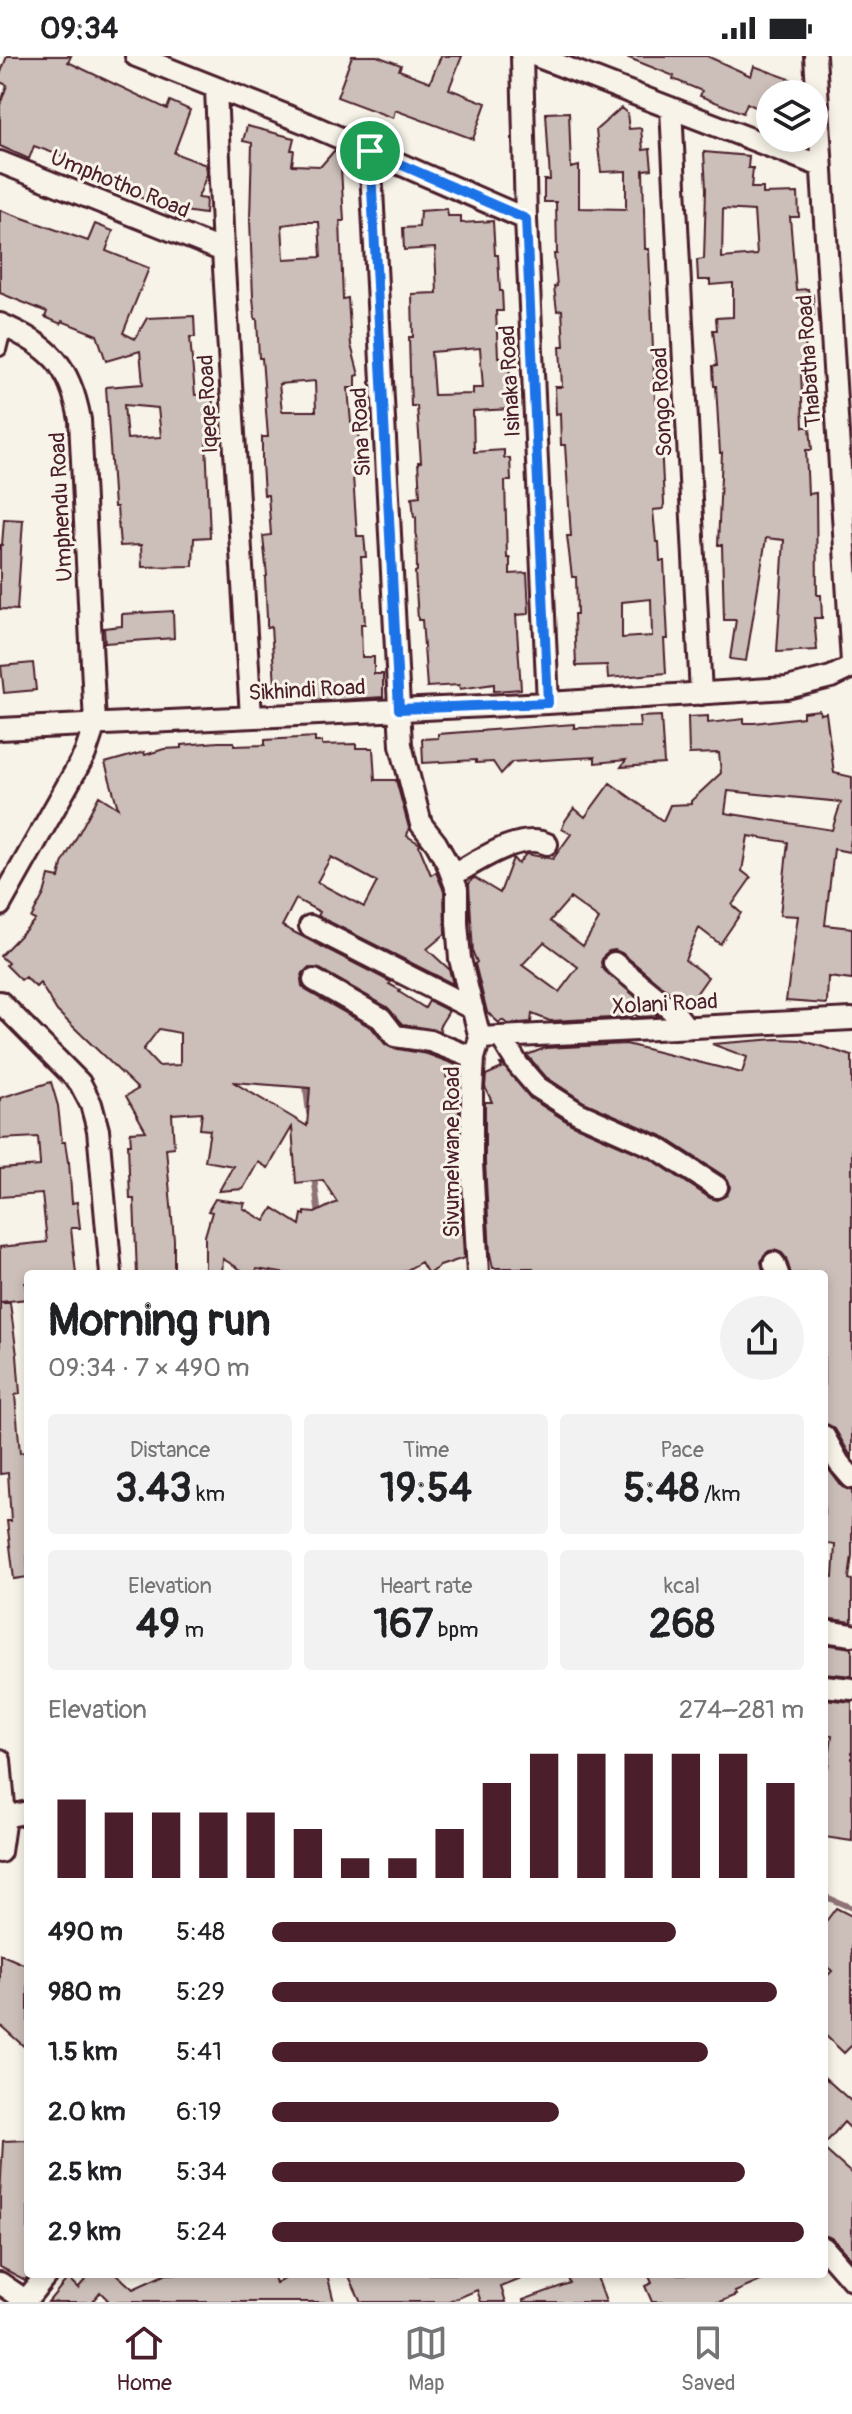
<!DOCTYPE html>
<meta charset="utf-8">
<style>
:root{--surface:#fff;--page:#f2f2f2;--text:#202124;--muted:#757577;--line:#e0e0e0;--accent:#4a1f2b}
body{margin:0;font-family:Pangolin,sans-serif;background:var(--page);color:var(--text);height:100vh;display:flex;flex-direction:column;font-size:30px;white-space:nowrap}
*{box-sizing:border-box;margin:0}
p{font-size:26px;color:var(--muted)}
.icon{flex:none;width:44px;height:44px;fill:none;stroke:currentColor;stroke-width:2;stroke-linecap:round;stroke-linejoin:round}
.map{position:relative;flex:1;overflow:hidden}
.panel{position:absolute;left:24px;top:1214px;width:804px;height:1008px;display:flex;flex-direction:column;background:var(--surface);border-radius:8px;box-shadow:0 4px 12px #0003}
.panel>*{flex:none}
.tools{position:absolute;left:756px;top:24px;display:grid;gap:16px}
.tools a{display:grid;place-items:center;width:72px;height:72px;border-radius:50%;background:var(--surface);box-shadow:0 4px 12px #0003;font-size:40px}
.pin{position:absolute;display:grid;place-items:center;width:68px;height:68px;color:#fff;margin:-34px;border:4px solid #fff;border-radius:50%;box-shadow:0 2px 8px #0007}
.round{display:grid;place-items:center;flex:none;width:84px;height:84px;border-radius:42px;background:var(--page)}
.headline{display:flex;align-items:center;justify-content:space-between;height:136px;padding:0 24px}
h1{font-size:44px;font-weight:800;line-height:60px}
.figures{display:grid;grid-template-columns:repeat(3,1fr);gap:12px;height:136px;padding:8px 24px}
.figures div{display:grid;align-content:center;border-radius:8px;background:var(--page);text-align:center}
.figures b{font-size:40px;font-weight:800}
.figures small{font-size:22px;font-weight:400}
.figures p{font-size:22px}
.chart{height:224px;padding:16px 24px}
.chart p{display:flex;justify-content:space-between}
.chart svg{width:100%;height:144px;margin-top:8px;stroke:var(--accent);stroke-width:6}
ul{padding:0 24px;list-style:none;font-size:26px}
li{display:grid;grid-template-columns:128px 96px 1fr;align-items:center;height:60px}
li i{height:20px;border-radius:10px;background:var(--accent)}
.status{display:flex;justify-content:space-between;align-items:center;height:56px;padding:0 40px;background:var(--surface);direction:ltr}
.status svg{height:22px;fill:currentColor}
.dock{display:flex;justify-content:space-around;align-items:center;height:112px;border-top:2px solid var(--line);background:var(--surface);font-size:22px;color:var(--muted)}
.dock a{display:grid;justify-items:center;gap:4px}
.dock .active{color:var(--accent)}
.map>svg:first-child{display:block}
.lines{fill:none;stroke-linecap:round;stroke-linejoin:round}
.stream{stroke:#8e7275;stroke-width:6}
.building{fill:#ccbfb9;stroke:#4a1f2b;stroke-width:2;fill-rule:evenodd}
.service-casing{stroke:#4a1f2b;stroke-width:16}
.minor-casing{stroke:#4a1f2b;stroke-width:26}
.service{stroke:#f7f3e8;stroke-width:10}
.minor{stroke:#f7f3e8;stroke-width:20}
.route-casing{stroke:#fff;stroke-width:16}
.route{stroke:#1a73e8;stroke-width:10}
.labels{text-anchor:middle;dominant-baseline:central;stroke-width:6;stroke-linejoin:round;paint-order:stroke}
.street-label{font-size:22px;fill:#4a1f2b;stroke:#f7f3e8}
</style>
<div class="status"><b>09:34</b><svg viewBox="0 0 49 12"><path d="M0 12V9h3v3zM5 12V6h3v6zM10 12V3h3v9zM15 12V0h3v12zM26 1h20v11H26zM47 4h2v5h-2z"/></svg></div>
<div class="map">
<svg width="852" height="2246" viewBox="0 0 852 2246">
<rect width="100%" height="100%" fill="#f7f3e8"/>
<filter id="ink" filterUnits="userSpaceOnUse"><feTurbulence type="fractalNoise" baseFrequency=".0125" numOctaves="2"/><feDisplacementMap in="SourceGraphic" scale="16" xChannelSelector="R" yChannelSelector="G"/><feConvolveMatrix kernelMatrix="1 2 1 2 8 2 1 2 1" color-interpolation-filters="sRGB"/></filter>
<g filter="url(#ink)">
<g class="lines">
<!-- stream -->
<path class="stream" d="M 305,1025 L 309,1057
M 314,1120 L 319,1161
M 824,1840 L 852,1852"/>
</g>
<!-- building -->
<path class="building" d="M 7,0 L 71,0 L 68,6 L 167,53 L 170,45 L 190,54 L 174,97 L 206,109 L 207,118 L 198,142 L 206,143 L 205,158 L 184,155 L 181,162 L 163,154 L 164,151 L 136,140 L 138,134 L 135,132 L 136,129 L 72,107 L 73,104 L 34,90 L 29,103 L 0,90 L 0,49 L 7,29 L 0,26 L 0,19 Z
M 352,0 L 377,0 L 401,9 L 399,14 L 430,26 L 441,0 L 462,0 L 449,33 L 486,47 L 473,83 L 395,54 L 393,62 L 337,41 Z
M 624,0 L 707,0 L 751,20 L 754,10 L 801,27 L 796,38 L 770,38 L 770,58 L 747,47 L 743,57 L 700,40 L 702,35 L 673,23 L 674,20 Z
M 621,52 L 627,57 L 629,73 L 641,72 L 643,94 L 650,93 L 652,113 L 643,114 L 645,193 L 649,193 L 655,345 L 659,344 L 664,448 L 663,453 L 653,454 L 656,486 L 659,486 L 660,505 L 664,505 L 668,583 L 664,583 L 666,617 L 608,622 L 607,609 L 576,610 L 574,558 L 577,558 L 576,521 L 572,521 L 567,480 L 571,480 L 565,389 L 561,389 L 560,357 L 556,358 L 555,331 L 562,331 L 560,290 L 564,290 L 562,254 L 557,255 L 554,231 L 557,230 L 554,198 L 557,198 L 556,146 L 544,146 L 544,124 L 550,124 L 546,57 L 569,56 L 571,112 L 579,110 L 579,152 L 626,153 L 626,115 L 601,116 L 596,74 ZM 651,543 L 652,580 L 622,582 L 622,546 Z
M 247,70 L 294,82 L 291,94 L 294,94 L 292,109 L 321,110 L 334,95 L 346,105 L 341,112 L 344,165 L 340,165 L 343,243 L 348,242 L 351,289 L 359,319 L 356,320 L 356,332 L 348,332 L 351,367 L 359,367 L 357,420 L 353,420 L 357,480 L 364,480 L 366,501 L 361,501 L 365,568 L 361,568 L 362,601 L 374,601 L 374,618 L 383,618 L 383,641 L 326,645 L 310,642 L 310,629 L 275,629 L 271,571 L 267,572 L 267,562 L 265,521 L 267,520 L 263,480 L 271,479 L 268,439 L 264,439 L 262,407 L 262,381 L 268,381 L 262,302 L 259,302 L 257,263 L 255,263 L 253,241 L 250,164 L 252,87 L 243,85 ZM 304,166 L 319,166 L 321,201 L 284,203 L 282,169 ZM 315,325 L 316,355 L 282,355 L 279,328 Z
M 704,96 L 749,100 L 748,112 L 753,112 L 751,132 L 763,132 L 763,138 L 798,137 L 799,161 L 790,161 L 796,234 L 808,233 L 809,240 L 813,239 L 814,259 L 803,260 L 807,312 L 801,312 L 803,371 L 810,371 L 812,394 L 806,394 L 808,438 L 816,437 L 817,539 L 821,539 L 822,562 L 814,562 L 817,594 L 777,596 L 784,484 L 766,482 L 746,605 L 730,603 L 736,564 L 724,564 L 722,489 L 718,489 L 722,397 L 720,397 L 716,330 L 714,330 L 713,310 L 717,310 L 713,274 L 717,274 L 716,262 L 733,261 L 733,227 L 710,229 L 710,224 L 698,224 L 697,204 L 704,203 L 706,133 ZM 723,153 L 754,155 L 757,199 L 722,202 Z
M 447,153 L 448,160 L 461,160 L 461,167 L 493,165 L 495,199 L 498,199 L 500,235 L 502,235 L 503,255 L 496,255 L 498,301 L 509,301 L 511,353 L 473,355 L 474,396 L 504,394 L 504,402 L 510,402 L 511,425 L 505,425 L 507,502 L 510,502 L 510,518 L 527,517 L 529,556 L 528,558 L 516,559 L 521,633 L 494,635 L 494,628 L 460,633 L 459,629 L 427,631 L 422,564 L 418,564 L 415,516 L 417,515 L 416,461 L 414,461 L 412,441 L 420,440 L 418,406 L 421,406 L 417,350 L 411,350 L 409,281 L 413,281 L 412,238 L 437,237 L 435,192 L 404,194 L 403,172 L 419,171 L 420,155 ZM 480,292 L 483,332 L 473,332 L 473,338 L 434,339 L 431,296 Z
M 0,154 L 88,185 L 95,168 L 113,175 L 106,195 L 149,212 L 123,277 L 135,283 L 147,262 L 194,260 L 195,281 L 190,281 L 195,339 L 212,338 L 216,383 L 206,383 L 210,481 L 194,482 L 193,510 L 142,511 L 141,489 L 120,490 L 117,451 L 114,451 L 106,331 L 143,328 L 140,295 L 106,305 L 97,279 L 62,265 L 61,268 L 45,261 L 47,256 L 0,237 ZM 124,349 L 158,352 L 161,381 L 127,383 Z
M 4,463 L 23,464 L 17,554 L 0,553 L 0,489 L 2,489 Z
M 173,555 L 174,582 L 105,587 L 104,572 L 122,570 L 122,558 Z
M 33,607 L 36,634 L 4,637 L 1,610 Z
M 819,654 L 820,658 L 826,657 L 834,717 L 852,721 L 852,776 L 849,796 L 834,793 L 825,869 L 852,872 L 852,924 L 828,921 L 827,948 L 786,945 L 798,860 L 780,859 L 788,786 L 748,780 L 742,815 L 751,822 L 732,849 L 741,857 L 720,888 L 699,872 L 685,904 L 708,921 L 687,951 L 622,897 L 615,894 L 609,895 L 604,899 L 601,906 L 602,912 L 658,960 L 640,961 L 633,958 L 632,961 L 550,965 L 532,958 L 531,966 L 508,968 L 502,964 L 499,967 L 487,956 L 475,908 L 477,906 L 473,897 L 469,828 L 472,823 L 475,822 L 500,837 L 513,802 L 518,808 L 526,798 L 553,803 L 571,778 L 562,773 L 565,765 L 574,752 L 585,761 L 610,727 L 663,765 L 670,749 L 691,748 L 691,745 L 721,717 L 719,697 L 689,698 L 688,661 L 708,660 L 708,667 L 744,663 L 744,667 L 754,667 L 803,661 L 803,656 ZM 728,735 L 841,746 L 832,774 L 725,757 ZM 570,842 L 599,863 L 583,890 L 550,865 ZM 544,886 L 578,911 L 559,936 L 522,909 Z
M 661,660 L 664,708 L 621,711 L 626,704 L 595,707 L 595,701 L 559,703 L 512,706 L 501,718 L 493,706 L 476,707 L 476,704 L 423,707 L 422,683 L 438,682 L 438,678 L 574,668 L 574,672 L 640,671 L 639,661 Z
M 315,681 L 315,686 L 322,686 L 322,689 L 356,688 L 356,692 L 373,692 L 375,724 L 396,724 L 409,772 L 407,780 L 420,788 L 419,790 L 431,819 L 436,816 L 444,835 L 445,878 L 427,893 L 449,913 L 453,928 L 318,860 L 320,856 L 296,843 L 282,870 L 391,926 L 389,928 L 400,934 L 399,936 L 425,952 L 429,945 L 449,955 L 439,971 L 441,975 L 402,968 L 387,951 L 320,913 L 308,912 L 303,917 L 301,923 L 302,930 L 307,935 L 372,972 L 385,988 L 392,992 L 427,998 L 454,1008 L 457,1015 L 446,1020 L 459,1048 L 459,1108 L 464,1202 L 440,1210 L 428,1218 L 421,1206 L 400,1218 L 287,1218 L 257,1213 L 254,1218 L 248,1218 L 223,1203 L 222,1218 L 205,1218 L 205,1180 L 212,1156 L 208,1155 L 215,1143 L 245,1147 L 243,1152 L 265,1165 L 273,1152 L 300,1169 L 302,1158 L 305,1159 L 305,1156 L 315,1157 L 337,1146 L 323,1124 L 296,1127 L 292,1071 L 268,1112 L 258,1106 L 243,1133 L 219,1135 L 233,1110 L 205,1105 L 210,1074 L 200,1073 L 202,1056 L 172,1058 L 174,1091 L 166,1092 L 174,1184 L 174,1218 L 137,1218 L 134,1143 L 130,1143 L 128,1088 L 131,1088 L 130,1076 L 146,1075 L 126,1040 L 138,1033 L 57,955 L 40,927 L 36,931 L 25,921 L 21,924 L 6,909 L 8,907 L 0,900 L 35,864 L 31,862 L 44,838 L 49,820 L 59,822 L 62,808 L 99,740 L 118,752 L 105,707 L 144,696 L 145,699 L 164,693 L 182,692 L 182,689 L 218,686 L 234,686 L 234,690 L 265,689 L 265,684 ZM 331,801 L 377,826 L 364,851 L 317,826 ZM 159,973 L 180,977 L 180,1009 L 158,1010 L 143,994 ZM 233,1026 L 310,1032 L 307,1070 L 297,1064 Z
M 777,983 L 801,984 L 852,1000 L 852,1402 L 835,1373 L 824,1367 L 824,1217 L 791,1218 L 786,1202 L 782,1197 L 775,1194 L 769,1195 L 764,1199 L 761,1206 L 764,1218 L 534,1218 L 533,1212 L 493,1212 L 490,1198 L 485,1107 L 485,1046 L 492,1046 L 485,1031 L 486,1019 L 502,1012 L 500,1008 L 502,1008 L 530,1042 L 571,1068 L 651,1103 L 710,1142 L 717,1144 L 727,1139 L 730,1132 L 729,1126 L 724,1120 L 662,1080 L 584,1046 L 546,1021 L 527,999 L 545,992 L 626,988 L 742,1017 L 747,1001 L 712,988 Z
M 51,1026 L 58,1050 L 62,1086 L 65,1086 L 68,1106 L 69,1106 L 72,1147 L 77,1146 L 80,1172 L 71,1172 L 76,1218 L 28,1218 L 28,1227 L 25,1227 L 27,1243 L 0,1246 L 0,1191 L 47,1186 L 42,1138 L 0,1141 L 0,1113 L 40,1110 L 40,1108 L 38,1081 L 0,1083 L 0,1042 Z
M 0,1247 L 10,1247 L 17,1299 L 20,1338 L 15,1339 L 20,1397 L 24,1396 L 25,1401 L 28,1401 L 28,1458 L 26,1458 L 28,1521 L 14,1523 L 7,1465 L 11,1465 L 8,1417 L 0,1418 Z
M 824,1407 L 842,1431 L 852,1435 L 852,1499 L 849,1523 L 852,1524 L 852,1566 L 824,1562 L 824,1520 L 833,1521 L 835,1489 L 824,1487 Z
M 824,1588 L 852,1592 L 852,1620 L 824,1617 Z
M 824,1643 L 852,1646 L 852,1785 L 824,1781 L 824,1710 L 828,1711 L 832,1679 L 824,1678 Z
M 836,1852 L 852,1860 L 852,1989 L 844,1997 L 824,1978 L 824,1923 L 832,1915 L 824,1908 L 824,1868 Z
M 0,1898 L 28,1910 L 28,1994 L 0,1969 Z
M 824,2021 L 852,2046 L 852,2074 L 844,2066 L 824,2089 Z
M 28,2084 L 28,2221 L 25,2224 L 0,2211 L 0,2140 L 3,2085 Z
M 824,2093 L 852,2118 L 852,2204 L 833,2183 L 824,2179 Z
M 90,2218 L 116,2218 L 133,2233 L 166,2218 L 273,2218 L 276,2227 L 295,2218 L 327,2218 L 334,2246 L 104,2246 L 108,2244 L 100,2236 L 92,2246 L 48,2246 L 68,2222 L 78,2232 Z
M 348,2218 L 531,2218 L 531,2219 L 501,2231 L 506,2246 L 481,2246 L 477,2234 L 449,2246 L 361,2246 Z
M 567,2218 L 596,2218 L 606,2246 L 524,2246 L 523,2244 L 570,2227 Z
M 648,2218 L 777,2218 L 735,2236 L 737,2239 L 720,2246 L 652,2246 L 645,2230 L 652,2227 Z"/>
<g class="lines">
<defs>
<path id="service" d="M 0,294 L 6,270"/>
<path id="minor" d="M 136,0 L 308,68 L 526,163
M 522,0 L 526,163 L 548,647
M 536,0 L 821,110
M 815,0 L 852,607
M 216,33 L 223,195 L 251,661
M 671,52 L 701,638
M 370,95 L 401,689 L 421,768 L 436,787 L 447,807 L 457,833 L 457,867 L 460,903 L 480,982 L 474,1002 L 472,1036 L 472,1107 L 478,1218
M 0,106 L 223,195
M 0,268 C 50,290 70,308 80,364 L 95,668 L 85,698 L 0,849
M 0,673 L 548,647 L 787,632 L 831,621 L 852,611
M 453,819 C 477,806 520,775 547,788
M 310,870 L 473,953
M 614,907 L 675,957 L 686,971
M 314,924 L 381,962 L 395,980 L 430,985 L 474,1002
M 0,946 L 80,1027 L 91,1048 L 98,1074 L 111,1218
M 501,981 L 518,1009 L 537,1031 L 578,1057 L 657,1092 L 717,1131
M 480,982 L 852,963
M 774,1207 L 778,1218
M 824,1380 L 839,1407 L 852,1422
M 824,1575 L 852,1579
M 824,1630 L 852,1633
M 0,1704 L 5,1761 L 0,1796
M 5,1761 L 28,1756
M 824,2192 L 852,2224
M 0,2227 L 28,2246
M 26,2244 L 47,2218"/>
</defs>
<!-- service casing -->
<use href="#service" class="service-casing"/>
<!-- minor casing -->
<use href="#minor" class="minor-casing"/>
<!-- service -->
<use href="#service" class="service"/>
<!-- minor -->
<use href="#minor" class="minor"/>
</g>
</g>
<g class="lines" filter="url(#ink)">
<defs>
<path id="route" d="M 370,95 L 526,163 L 548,647 L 399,653 Z"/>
</defs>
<!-- route casing -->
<use href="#route" class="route-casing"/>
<!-- route -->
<use href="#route" class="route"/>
</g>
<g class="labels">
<!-- street labels -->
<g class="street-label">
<text transform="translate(120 128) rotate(22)">Umphotho Road</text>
<text transform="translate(809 305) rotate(-94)">Thabatha Road</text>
<text transform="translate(510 325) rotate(-93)">Isinaka Road</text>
<text transform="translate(662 346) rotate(-93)">Songo Road</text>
<text transform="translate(208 348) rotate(-93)">Iqeqe Road</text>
<text transform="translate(361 376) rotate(-93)">Sina Road</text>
<text transform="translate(61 451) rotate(-93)">Umphendu Road</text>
<text transform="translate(307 634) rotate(-3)">Sikhindi Road</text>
<text transform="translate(665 948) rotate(-3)">Xolani Road</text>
<text transform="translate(452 1096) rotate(-90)">Sivumelwane Road</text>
</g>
</g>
</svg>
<div class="tools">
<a><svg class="icon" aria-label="layers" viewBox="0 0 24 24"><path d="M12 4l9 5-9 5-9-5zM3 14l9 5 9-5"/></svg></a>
</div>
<div class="pin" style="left:370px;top:95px;background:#1e9e55"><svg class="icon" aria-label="arrive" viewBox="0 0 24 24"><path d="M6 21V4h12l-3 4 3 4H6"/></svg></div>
<section class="panel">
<div class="headline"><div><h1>Morning run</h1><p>09:34 · 7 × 490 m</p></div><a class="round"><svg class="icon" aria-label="share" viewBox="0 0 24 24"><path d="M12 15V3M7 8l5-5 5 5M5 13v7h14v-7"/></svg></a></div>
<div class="figures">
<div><p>Distance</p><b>3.43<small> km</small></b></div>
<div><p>Time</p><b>19:54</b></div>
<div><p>Pace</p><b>5:48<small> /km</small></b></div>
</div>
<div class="figures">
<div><p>Elevation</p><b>49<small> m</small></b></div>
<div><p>Heart rate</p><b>167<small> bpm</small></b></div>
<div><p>kcal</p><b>268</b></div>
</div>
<div class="chart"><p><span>Elevation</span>274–281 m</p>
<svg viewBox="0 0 160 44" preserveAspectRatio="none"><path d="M5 44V20M15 44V24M25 44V24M35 44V24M45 44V24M55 44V29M65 44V38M75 44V38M85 44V29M95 44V15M105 44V6M115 44V6M125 44V6M135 44V6M145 44V6M155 44V15"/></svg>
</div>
<ul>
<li><b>490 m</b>5:48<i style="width:76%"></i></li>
<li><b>980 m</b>5:29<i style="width:95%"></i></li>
<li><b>1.5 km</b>5:41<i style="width:82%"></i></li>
<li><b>2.0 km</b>6:19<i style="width:54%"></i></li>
<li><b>2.5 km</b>5:34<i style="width:89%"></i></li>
<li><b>2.9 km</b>5:24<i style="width:100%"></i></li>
</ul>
</section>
</div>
<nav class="dock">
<a class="active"><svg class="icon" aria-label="home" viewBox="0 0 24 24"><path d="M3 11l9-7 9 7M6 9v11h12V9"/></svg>Home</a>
<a><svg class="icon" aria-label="map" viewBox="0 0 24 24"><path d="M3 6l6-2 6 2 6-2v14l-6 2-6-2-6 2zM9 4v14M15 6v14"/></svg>Map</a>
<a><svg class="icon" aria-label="saved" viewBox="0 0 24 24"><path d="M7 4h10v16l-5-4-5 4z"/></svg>Saved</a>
</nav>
